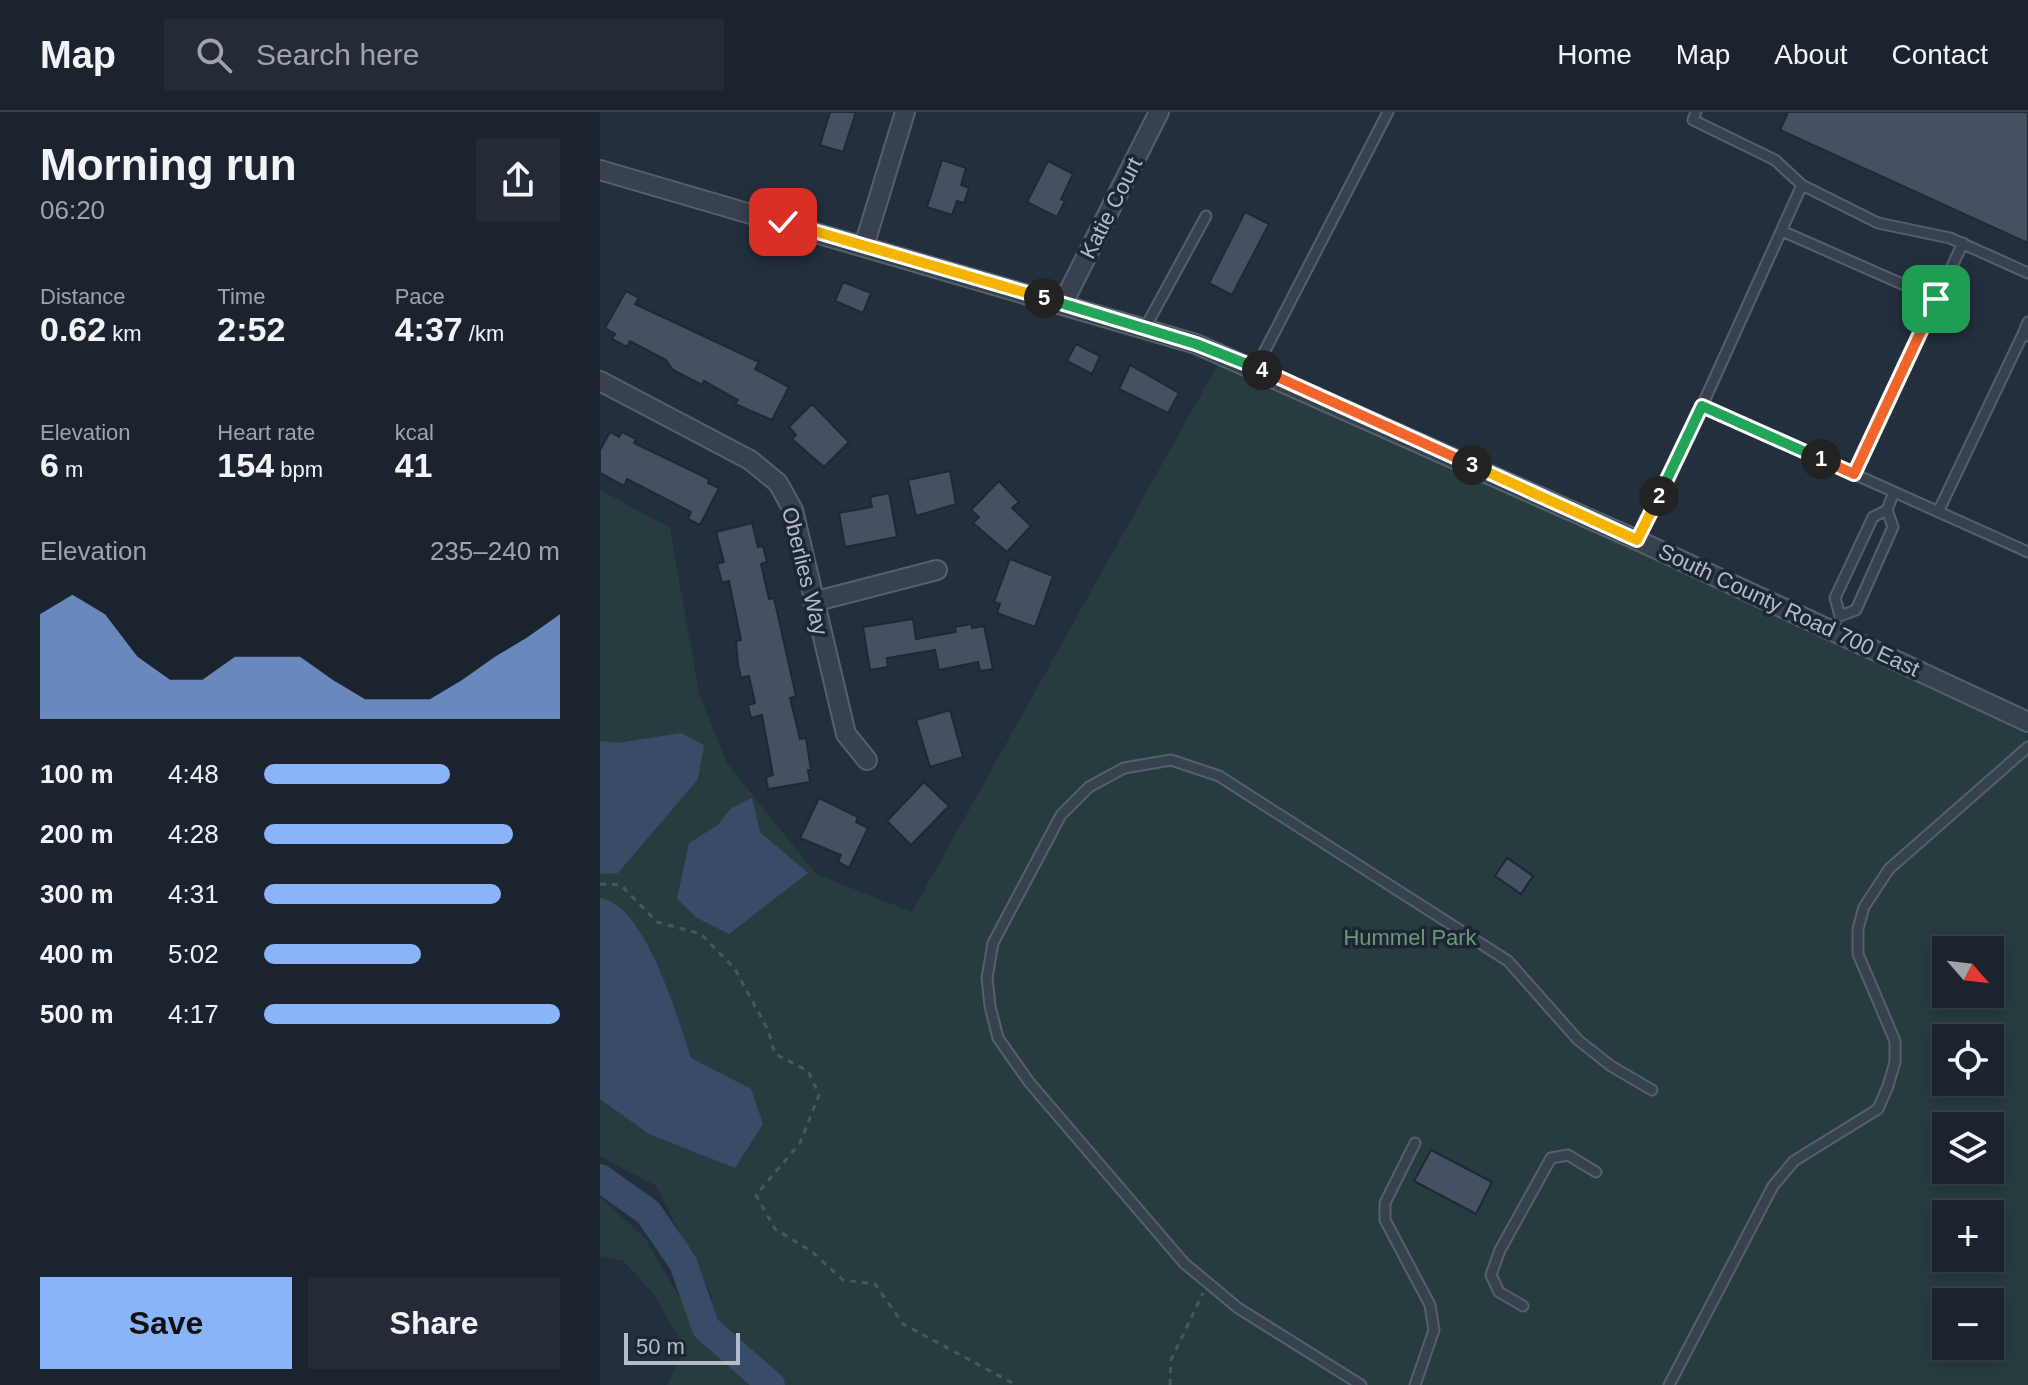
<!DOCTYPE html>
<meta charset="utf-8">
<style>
:root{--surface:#1b232e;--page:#242b36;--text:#f1f3f6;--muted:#a0a4aa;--line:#39404a;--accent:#8ab4f8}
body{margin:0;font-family:Arial,sans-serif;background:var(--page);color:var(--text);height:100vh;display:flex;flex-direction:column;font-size:30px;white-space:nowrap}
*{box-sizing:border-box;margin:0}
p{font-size:26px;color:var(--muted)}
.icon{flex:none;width:44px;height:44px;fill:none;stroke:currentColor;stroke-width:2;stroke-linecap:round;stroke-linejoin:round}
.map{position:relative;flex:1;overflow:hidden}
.panel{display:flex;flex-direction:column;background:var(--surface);width:600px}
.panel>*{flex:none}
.needle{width:52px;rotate:118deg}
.tools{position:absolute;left:1332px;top:824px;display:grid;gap:16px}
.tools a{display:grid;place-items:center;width:72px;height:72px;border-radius:0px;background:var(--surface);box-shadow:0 4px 12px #0003,0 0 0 2px var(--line);font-size:40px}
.scale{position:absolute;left:24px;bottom:20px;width:116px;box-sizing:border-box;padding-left:8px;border:4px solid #b4bcc9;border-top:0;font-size:22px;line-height:28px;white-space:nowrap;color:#b4bcc9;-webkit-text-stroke:6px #1d2633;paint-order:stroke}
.pin{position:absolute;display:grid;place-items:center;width:68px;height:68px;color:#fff;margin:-34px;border-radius:16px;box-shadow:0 4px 12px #0006}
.km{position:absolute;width:40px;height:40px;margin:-20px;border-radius:50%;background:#222;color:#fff;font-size:22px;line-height:40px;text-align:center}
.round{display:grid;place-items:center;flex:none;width:84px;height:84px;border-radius:0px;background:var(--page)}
.overview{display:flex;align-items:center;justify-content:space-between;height:136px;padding:0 40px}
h1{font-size:44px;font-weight:600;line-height:60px}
.stats{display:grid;grid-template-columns:repeat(3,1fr);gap:12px;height:136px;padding:8px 40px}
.stats div{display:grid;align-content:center}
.stats b{font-size:34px;font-weight:600}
.stats small{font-size:22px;font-weight:400}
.stats p{font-size:22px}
.chart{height:224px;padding:16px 40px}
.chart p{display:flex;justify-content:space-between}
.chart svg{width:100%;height:144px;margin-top:8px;fill:var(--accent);opacity:.7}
.action{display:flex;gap:16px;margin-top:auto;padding:16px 40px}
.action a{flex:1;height:92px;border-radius:0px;background:var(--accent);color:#111;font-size:32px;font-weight:600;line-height:92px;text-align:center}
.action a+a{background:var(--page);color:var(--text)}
ul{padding:0 40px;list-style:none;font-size:26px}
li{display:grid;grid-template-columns:128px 96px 1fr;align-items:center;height:60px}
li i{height:20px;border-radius:10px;background:var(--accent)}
header{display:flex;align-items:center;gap:48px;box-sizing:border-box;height:112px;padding:0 40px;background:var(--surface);border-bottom:2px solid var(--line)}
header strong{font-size:38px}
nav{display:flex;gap:44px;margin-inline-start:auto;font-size:28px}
.search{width:560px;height:72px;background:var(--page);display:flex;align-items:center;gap:20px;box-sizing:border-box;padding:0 28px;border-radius:0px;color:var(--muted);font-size:30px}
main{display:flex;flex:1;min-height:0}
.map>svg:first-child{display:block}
.green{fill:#263c3f;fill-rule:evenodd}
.water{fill:#394c67}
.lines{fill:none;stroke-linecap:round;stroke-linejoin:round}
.river{stroke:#394c67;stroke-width:28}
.building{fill:#455162;stroke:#1f2835;stroke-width:2}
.service-casing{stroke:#565f6c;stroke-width:13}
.minor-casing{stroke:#565f6c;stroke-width:22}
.path{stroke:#44595c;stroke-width:3;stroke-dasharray:6 6;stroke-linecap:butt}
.service{stroke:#38414e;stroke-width:9}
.minor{stroke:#38414e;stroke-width:18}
.split-1-casing{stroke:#fff;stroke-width:16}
.split-2-casing{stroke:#fff;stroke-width:16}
.split-3-casing{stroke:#fff;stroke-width:16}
.split-4-casing{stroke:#fff;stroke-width:16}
.split-5-casing{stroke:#fff;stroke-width:16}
.split-6-casing{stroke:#fff;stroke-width:16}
.split-1{stroke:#f0652b;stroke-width:10}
.split-2{stroke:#22a559;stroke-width:10}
.split-3{stroke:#f5b400;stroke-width:10}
.split-4{stroke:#f0652b;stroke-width:10}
.split-5{stroke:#22a559;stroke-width:10}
.split-6{stroke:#f5b400;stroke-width:10}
.labels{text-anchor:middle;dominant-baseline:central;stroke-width:7;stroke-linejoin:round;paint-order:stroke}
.street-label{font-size:22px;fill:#b4bcc9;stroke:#1d2633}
.park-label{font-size:22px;fill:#6b9a76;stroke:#1d2633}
</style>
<header>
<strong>Map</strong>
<div class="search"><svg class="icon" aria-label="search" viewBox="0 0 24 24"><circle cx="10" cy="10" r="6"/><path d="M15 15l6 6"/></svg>Search here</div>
<nav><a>Home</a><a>Map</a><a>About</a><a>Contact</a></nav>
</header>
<main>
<section class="panel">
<div class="overview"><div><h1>Morning run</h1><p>06:20</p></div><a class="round"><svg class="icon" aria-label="share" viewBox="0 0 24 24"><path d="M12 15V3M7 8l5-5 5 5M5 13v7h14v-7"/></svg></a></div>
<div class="stats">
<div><p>Distance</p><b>0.62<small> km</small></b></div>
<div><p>Time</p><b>2:52</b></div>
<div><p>Pace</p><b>4:37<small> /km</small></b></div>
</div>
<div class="stats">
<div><p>Elevation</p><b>6<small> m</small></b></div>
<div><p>Heart rate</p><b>154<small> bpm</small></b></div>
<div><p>kcal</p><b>41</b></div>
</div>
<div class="chart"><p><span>Elevation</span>235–240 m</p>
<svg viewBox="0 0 160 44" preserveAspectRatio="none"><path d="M0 44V12L10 6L20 12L30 25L40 32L50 32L60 25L70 25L80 25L90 32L100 38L110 38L120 38L130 32L140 25L150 19L160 12V44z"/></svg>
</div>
<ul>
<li><b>100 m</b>4:48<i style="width:63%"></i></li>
<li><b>200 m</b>4:28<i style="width:84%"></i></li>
<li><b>300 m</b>4:31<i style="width:80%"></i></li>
<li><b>400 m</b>5:02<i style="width:53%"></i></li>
<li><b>500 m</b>4:17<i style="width:100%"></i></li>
</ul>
<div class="action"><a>Save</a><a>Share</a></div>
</section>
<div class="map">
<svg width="1428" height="1273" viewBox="0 0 1428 1273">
<rect width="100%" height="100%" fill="#242f3e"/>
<!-- green -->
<path class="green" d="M 618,252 L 1382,588 L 1428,620 L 1428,1273 L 67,1273 L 85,1237 L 54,1182 L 23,1149 L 0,1144 L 0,1085 L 45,1126 L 97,1216 L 113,1186 L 56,1074 L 0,1044 L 0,378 L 70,416 L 99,582 L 127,651 L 216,762 L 312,800 ZM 1346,838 L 1390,838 L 1390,882 L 1346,882 ZM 1346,926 L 1390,926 L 1390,970 L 1346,970 ZM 1346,1014 L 1390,1014 L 1390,1058 L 1346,1058 ZM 1346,1102 L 1390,1102 L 1390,1146 L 1346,1146 ZM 1346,1190 L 1390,1190 L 1390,1234 L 1346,1234 Z"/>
<!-- water -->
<path class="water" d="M 81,621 L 104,633 L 98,667 L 18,761 L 0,762 L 0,629 L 18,631 Z
M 152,686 L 160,720 L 208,761 L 129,822 L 97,806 L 77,787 L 89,731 L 118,713 L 131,696 Z
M 0,786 C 46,793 78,907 91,946 L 151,977 L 163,1012 L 135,1056 L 49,1022 L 0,987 Z"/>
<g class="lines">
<!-- river -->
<path class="river" d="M 0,1066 L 48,1100 L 83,1151 L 106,1216 L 171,1273"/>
</g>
<!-- building -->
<path class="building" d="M 230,0 L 256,0 L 243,40 L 220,33 Z
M 1188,0 L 1428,0 L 1428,131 L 1180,18 Z
M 342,48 L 366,56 L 361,73 L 369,76 L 364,91 L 357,89 L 352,103 L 327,95 Z
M 448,49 L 473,62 L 461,87 L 465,89 L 457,105 L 427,90 Z
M 645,100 L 669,112 L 632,183 L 609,171 Z
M 243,170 L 271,181 L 263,201 L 235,189 Z
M 26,179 L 39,186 L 35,192 L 159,250 L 155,257 L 189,275 L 172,308 L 135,292 L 138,288 L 104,269 L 102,273 L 73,258 L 66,248 L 30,229 L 27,235 L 12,227 L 15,222 L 5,216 Z
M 476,232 L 500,244 L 492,262 L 467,249 Z
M 530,253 L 579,281 L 568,301 L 519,277 Z
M 212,292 L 249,330 L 224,355 L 192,327 L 196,323 L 189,315 Z
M 10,320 L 19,325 L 22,320 L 36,327 L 34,331 L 109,367 L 108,371 L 119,376 L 100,413 L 88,407 L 91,400 L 27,367 L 24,374 L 0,361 L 0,338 Z
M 350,359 L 356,392 L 316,404 L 308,368 Z
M 399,369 L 419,390 L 412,396 L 431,414 L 407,440 L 373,411 L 379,405 L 371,398 Z
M 289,381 L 297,425 L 245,435 L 239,401 L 272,395 L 270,385 Z
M 152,411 L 158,435 L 163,434 L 167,450 L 161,452 L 169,487 L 174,486 L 196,584 L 190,586 L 200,627 L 206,626 L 211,658 L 208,658 L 210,670 L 168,677 L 166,665 L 173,663 L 162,603 L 151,606 L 148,593 L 155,591 L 149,564 L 141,566 L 138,553 L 136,529 L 141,528 L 129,469 L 122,471 L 117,452 L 124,450 L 116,420 Z
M 410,447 L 453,464 L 435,515 L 397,501 L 400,492 L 394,490 Z
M 313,507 L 316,527 L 356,520 L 355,515 L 371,512 L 372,516 L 384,514 L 393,557 L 380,559 L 378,550 L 339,558 L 335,538 L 287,546 L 288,555 L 270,558 L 263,515 Z
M 350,598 L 363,645 L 330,655 L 316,608 Z
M 324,670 L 349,694 L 311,733 L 287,709 Z
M 219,686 L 258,705 L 256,710 L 268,716 L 249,756 L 238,750 L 241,743 L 200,726 Z
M 907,746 L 933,764 L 921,782 L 895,764 Z
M 831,1038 L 892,1070 L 876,1102 L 814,1069 Z"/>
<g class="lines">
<defs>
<path id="service" d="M 1096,0 L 1093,8 L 1175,48 L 1202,73
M 1182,119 L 1336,187
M 1363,131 L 1254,362 L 1428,440
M 545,216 L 606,104
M 1423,222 L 1428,210
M 656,256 L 788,0
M 1102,294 L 1254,362
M 1287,398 L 1273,405 L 1235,486 L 1240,504 L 1256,498 L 1293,415 L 1287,398 L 1294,380
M 1338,400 L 1423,222 L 1428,224
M 1037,428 L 1102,294 L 1202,73 L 1278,111 L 1350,126 L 1428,161
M 923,1194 L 899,1180 L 891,1163 L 900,1138 L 951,1046 L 968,1043 L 996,1060
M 761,1273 L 638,1196 L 584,1151 L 429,970 L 398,926 L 390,894 L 387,866 L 393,831 L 461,703 L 489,675 L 524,656 L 571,648 L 619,664 L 908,849 L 978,928 L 1011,954 L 1052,978
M 815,1273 L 834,1218 L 830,1193 L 785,1108 L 785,1091 L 815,1031
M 1069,1273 L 1173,1074 L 1194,1049 L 1278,997 L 1288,974 L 1295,950 L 1295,929 L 1258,842 L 1258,817 L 1264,795 L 1289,757 L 1428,635"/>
<path id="minor" d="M 0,58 L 596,232 L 1037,428 L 1428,610
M 264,134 L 305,0
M 463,191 L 559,0
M 0,269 L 150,348 L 178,371 L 193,398 L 246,622 L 267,648
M 213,490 L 337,458"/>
</defs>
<!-- service casing -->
<use href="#service" class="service-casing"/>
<!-- minor casing -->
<use href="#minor" class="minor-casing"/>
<!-- path -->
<path class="path" d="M 0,772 L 21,773 L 57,810 L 101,822 L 135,857 L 168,918 L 175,942 L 208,959 L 219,983 L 200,1031 L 156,1083 L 175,1117 L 211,1139 L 243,1168 L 275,1172 L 303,1212 L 416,1273
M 570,1273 L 571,1248 L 603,1181"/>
<!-- service -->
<use href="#service" class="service"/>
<!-- minor -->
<use href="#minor" class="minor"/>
</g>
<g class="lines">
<defs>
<path id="split-1" d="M 1221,347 L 1254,362 L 1336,187"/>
<path id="split-2" d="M 1059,384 L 1102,294 L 1221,347"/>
<path id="split-3" d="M 872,353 L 1037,428 L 1059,384"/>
<path id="split-4" d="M 662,258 L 872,353"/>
<path id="split-5" d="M 444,186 L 596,232 L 662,258"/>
<path id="split-6" d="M 183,110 L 444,186"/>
</defs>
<!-- split-1 casing -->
<use href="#split-1" class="split-1-casing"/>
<!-- split-2 casing -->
<use href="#split-2" class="split-2-casing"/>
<!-- split-3 casing -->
<use href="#split-3" class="split-3-casing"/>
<!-- split-4 casing -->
<use href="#split-4" class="split-4-casing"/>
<!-- split-5 casing -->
<use href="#split-5" class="split-5-casing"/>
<!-- split-6 casing -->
<use href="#split-6" class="split-6-casing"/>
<!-- split-1 -->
<use href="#split-1" class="split-1"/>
<!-- split-2 -->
<use href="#split-2" class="split-2"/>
<!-- split-3 -->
<use href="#split-3" class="split-3"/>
<!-- split-4 -->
<use href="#split-4" class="split-4"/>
<!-- split-5 -->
<use href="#split-5" class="split-5"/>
<!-- split-6 -->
<use href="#split-6" class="split-6"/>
</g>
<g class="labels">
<!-- street labels -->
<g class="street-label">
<text transform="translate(511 96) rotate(-63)">Katie Court</text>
<text transform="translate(205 459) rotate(76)">Oberlies Way</text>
<text transform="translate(1189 498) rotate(25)">South County Road 700 East</text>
</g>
<!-- park labels -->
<g class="park-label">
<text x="810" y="825">Hummel Park</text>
</g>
</g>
</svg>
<div class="tools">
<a><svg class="needle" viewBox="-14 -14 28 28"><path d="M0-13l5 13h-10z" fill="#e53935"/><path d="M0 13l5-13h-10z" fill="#a0a4aa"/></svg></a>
<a><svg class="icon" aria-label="locate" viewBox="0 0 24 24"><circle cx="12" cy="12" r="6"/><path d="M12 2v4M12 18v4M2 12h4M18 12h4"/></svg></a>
<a><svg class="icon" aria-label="layers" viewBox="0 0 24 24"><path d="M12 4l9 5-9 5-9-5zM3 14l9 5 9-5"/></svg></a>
<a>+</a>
<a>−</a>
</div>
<div class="scale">50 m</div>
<div class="pin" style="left:1336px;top:187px;background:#1e9e55"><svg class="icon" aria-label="arrive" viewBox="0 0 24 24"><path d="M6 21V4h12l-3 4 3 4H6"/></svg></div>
<div class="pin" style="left:183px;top:110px;background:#d93025"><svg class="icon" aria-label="check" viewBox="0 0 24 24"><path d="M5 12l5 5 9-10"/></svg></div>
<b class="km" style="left:1221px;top:347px">1</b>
<b class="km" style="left:1059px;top:384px">2</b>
<b class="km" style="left:872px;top:353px">3</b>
<b class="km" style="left:662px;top:258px">4</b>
<b class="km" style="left:444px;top:186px">5</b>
</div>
</main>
